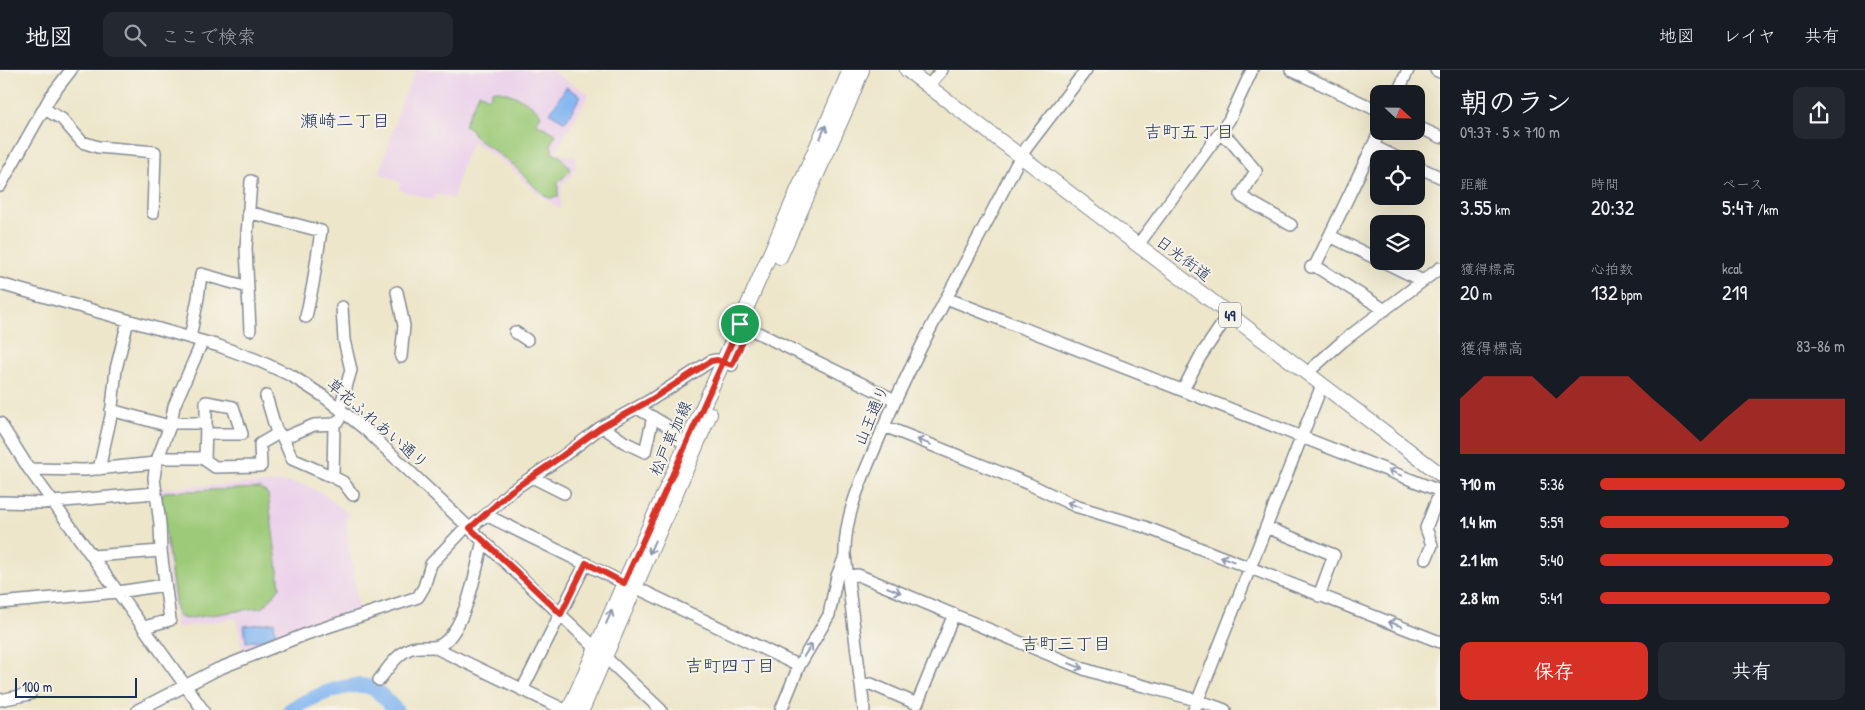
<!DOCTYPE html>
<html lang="ja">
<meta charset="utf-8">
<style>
:root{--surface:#171b24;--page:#242831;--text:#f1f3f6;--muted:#9ea1a6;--line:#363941;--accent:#d93025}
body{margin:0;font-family:"Patrick Hand","Klee One",sans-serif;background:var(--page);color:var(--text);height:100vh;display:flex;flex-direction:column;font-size:19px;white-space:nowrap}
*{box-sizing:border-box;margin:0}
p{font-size:16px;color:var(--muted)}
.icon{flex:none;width:28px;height:28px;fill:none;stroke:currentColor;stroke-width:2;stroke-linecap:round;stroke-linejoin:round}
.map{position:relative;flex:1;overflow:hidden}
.side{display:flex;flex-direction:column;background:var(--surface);width:425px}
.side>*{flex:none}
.needle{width:32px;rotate:112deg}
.buttons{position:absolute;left:1370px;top:15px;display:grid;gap:10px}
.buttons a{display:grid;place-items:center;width:55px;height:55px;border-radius:10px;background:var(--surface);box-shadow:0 5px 20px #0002;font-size:25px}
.scale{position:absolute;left:15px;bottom:12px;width:122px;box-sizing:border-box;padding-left:5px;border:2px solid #1b2f5e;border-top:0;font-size:14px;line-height:18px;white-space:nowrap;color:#1b2f5e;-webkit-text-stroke:4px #f7f3e8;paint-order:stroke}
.pin{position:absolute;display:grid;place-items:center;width:42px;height:42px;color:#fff;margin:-21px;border:2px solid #fff;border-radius:50%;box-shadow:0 1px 5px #0007}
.round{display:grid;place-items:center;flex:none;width:52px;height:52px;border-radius:10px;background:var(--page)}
.head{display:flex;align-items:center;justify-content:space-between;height:85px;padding:0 20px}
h1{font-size:28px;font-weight:600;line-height:38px}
.metrics{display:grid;grid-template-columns:repeat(3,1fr);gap:8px;height:85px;padding:5px 20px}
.metrics div{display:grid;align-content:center}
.metrics b{font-size:21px;font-weight:600}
.metrics small{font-size:14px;font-weight:400}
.metrics p{font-size:14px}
.chart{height:140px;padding:10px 20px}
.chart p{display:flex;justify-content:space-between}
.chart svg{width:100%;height:90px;margin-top:5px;fill:var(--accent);opacity:.7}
.cta{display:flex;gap:10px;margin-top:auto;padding:10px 20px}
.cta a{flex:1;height:58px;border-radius:10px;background:var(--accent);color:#fff;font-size:20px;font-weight:600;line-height:58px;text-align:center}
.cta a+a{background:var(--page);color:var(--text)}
ul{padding:0 20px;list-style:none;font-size:16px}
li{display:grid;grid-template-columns:80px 60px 1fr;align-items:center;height:38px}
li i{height:12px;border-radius:6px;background:var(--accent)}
header{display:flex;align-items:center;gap:30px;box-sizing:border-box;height:70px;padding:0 25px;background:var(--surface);border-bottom:1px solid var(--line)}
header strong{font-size:24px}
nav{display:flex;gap:28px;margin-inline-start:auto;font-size:18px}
.search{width:350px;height:45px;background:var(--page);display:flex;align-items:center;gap:12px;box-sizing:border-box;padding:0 18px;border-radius:10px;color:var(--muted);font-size:19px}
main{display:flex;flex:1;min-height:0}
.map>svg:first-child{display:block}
.built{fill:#ebd1eb}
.green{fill:#9dca78;stroke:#5c7c6b}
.water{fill:#85b7f2;stroke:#5073a8}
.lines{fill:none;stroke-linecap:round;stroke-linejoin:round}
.river{stroke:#85b7f2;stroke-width:15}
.minor-casing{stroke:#848a94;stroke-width:14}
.major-casing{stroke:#848a94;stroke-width:16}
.minor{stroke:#fff;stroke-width:11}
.major{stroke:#fff;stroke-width:14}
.oneway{stroke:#8d97ae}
.route-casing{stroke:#fff;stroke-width:10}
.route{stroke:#d93025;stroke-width:6}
.labels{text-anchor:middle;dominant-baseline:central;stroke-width:4;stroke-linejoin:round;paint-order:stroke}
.shield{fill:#f7f3e8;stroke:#5d6a87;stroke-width:1}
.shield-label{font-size:15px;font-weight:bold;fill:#1b2f5e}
.street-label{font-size:16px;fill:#1b2f5e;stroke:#f7f3e8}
.neighbourhood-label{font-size:18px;fill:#1b2f5e;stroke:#f7f3e8}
</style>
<header>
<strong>地図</strong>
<div class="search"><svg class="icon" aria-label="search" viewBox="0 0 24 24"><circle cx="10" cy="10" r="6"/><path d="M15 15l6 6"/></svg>ここで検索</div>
<nav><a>地図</a><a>レイヤ</a><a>共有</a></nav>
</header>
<main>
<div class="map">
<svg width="1440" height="640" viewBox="0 0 1440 640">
<rect width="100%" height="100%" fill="#f7f3e8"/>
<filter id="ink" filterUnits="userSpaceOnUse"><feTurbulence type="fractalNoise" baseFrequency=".02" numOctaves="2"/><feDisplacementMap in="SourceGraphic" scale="10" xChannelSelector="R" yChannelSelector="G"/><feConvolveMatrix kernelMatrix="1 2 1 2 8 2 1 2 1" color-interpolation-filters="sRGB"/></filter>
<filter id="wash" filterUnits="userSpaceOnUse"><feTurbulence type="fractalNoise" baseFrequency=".0096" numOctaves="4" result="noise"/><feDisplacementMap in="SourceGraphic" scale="20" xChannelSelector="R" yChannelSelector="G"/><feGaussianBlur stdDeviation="1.12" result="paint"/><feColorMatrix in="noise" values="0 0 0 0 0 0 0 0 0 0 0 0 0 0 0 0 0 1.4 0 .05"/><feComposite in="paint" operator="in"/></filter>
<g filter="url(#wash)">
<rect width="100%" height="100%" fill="#ede6ca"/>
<!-- built -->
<path class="built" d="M 416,0 L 550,0 L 589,24 L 555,83 L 576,86 L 576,98 L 571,102 L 574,104 L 562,114 L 560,139 L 535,122 L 510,97 L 472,71 L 462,96 L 453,129 L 436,124 L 434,130 L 399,120 L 400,112 L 380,103 L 402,31 Z
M 289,412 L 308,416 L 327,426 L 348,444 L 346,452 L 359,542 L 243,582 L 236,548 L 176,558 L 157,418 Z"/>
<!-- green -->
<path class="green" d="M 493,20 C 507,21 533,32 541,45 L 536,53 L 556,64 L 551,74 L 553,84 L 560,86 L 571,100 L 558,113 L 558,127 L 549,128 L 537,119 L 511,93 L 476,68 L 470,58 L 464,55 L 479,23 L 489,28 Z
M 260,418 L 268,424 L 280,517 L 264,537 L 185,549 L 177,545 L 161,428 L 164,422 Z"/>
<!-- water -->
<path class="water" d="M 566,17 L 581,26 L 565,52 L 550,43 Z
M 274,552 L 276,568 L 246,572 L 244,556 Z"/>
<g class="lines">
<!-- river -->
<path class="river" d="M 290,640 C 308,629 348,610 370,617 C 380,621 388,633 396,640"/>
</g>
</g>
<g filter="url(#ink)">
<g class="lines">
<defs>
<path id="minor" d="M 1291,0 L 1379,41
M 1436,0 L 1440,2
M 928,16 L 942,0
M 1397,24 L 1408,0
M 44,39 L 62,49 L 82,72 L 98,77 L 155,82 L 153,143
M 1416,56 L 1440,67
M 1218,65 L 1230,70 L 1256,101 L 1241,125 L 1242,127 L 1291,155
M 1373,76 L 1400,89
M 1416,96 L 1440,107
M 0,116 L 51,26 L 71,0
M 248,142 L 321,161 L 313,214 L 306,247
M 1330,166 L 1379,190
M 1138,175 L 1229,50 L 1252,0
M 1382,191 L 1423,211
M 1315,196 L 1385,240
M 1311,197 L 1315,196 L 1380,61
M 0,214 L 219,276 L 257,290 L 292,306 L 323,326 L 366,360 L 661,640
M 397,222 L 404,256 L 401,287
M 946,228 L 1440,421
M 740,254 L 895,330
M 250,260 L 246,178 L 251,111
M 515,262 L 527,270
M 190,268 L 198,228 L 201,204 L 248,217
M 1307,303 L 1343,271 L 1440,198
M 1183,320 L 1200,287 L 1229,244
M 266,326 L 276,360 L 283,368 L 292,389 L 333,407
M 340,338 L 351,300 L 344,270 L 342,237
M 637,338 L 666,355 L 679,370 L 687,373
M 111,340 L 169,356
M 0,353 L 29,399 L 203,640
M 171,353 L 206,353 L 205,390 L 215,397 L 261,396 L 260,374 L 279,363
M 206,353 L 206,332 L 233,337 L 242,364 L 207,364
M 334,354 L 333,407 L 343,412 L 353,425
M 884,356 L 1029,414 L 1075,436 L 1145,457 L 1440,572
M 603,357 L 624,372 L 645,382 L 653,347
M 283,368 L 314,355 L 334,354 L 339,350
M 158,388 L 205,388
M 29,399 L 85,400 L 156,393
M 99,399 L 111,346 L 116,299 L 128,251
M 532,407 L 564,423
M 0,432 L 42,433 L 155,423
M 486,445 L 511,421 L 562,387 L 600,358 L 649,331 L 711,291 L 717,290 L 732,295
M 1266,457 L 1334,485 L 1319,526
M 470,458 L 486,445 L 624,513
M 93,486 L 161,481
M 1426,489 L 1432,475 L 1426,458 L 1440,422
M 848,506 L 858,505 L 1084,599 C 1131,615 1179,622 1225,640
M 635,517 L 799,596
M 0,533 L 118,522 L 165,515
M 144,557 L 170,550 L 161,481 L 160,454 L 154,408 L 156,393 L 171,353 L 174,336 L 202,272
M 434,577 L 565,640
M 379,610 C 387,600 398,582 412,578 C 422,575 433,580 442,574 C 466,558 477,497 483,470
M 862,615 L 871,614 L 917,634 L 954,544
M 522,620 L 586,493
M 0,630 L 30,624
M 138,640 L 218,599 L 309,563 L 418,527 L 424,517 L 431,494 L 467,456
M 781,640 L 799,596 L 829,545 L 837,506 L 845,486
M 864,640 L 845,485 C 844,445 862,409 877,373 C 916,277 970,188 1016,95 L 1027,77 L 1086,0
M 1194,640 L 1322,315"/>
<path id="major" d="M 907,0 L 1440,404
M 780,187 L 848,35 L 862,0
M 569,640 L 624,513 L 723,292 L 850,0
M 582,640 L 710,344"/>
</defs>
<!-- minor casing -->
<use href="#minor" class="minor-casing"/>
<!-- major casing -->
<use href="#major" class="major-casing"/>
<!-- minor -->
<use href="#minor" class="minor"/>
<!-- major -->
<use href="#major" class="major"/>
</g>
<!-- one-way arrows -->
<defs><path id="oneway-shaft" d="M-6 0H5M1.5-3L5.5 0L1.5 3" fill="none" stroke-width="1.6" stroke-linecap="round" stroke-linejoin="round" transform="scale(1.25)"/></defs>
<g class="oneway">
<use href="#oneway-shaft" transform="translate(823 62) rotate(-67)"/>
<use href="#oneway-shaft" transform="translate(924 372) rotate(-158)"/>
<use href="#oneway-shaft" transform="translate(1395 403) rotate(-158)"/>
<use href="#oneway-shaft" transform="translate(1074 435) rotate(-158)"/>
<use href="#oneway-shaft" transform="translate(652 477) rotate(113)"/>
<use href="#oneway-shaft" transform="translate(1227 489) rotate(-159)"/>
<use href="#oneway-shaft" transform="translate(894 520) rotate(22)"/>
<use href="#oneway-shaft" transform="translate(609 547) rotate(-67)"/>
<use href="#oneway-shaft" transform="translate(1395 554) rotate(-159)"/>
<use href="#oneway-shaft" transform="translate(808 580) rotate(-57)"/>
<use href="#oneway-shaft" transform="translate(1076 596) rotate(22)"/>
</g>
</g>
<g class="lines" filter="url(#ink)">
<defs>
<path id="route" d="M 740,254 L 723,292 L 717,290 L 711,291 L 649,331 L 600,358 L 562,386 L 511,421 L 470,458 L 561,544 L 586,493 L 624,513 L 723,292 L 732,295 L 749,258 L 740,254"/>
</defs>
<!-- route casing -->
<use href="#route" class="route-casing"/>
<!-- route -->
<use href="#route" class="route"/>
</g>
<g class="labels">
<!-- shield labels -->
<rect class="shield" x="1219" y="232.5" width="22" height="25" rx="4"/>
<g class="shield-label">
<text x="1230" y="245">49</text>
</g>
<!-- street labels -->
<g class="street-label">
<text transform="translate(1184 188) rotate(37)">日光街道</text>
<text transform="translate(871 345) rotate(-67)">山王通り</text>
<text transform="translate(378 353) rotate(41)">草花ふれあい通り</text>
<text transform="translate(670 368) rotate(-66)">松戸草加線</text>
</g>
<!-- neighbourhood labels -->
<g class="neighbourhood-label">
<text x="345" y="50">瀬崎二丁目</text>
<text x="1189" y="61">吉町五丁目</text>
<text x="1066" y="573">吉町三丁目</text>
<text x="730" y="595">吉町四丁目</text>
</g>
</g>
</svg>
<div class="buttons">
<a><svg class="needle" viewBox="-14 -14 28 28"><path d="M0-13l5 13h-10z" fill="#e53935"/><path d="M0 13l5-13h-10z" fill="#9ea1a6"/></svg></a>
<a><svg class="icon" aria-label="locate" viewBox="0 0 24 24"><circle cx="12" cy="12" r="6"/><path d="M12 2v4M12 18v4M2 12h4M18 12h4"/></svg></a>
<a><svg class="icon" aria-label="layers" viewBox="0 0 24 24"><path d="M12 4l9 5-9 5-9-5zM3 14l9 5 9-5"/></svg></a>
</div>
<div class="scale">100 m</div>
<div class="pin" style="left:740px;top:254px;background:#1e9e55"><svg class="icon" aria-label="arrive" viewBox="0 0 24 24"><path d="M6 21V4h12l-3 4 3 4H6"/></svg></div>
</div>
<section class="side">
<div class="head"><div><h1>朝のラン</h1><p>09:37 · 5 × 710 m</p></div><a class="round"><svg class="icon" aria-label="share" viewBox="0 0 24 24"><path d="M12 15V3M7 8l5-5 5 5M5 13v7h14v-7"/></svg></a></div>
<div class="metrics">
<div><p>距離</p><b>3.55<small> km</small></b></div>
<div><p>時間</p><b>20:32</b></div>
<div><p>ペース</p><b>5:47<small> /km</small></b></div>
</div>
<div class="metrics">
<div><p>獲得標高</p><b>20<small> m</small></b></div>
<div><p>心拍数</p><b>132<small> bpm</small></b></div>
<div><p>kcal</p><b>219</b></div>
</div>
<div class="chart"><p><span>獲得標高</span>83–86 m</p>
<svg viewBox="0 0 160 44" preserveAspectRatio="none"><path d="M0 44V17L10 6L20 6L30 6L40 17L50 6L60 6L70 6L80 17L90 27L100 38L110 27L120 17L130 17L140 17L150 17L160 17V44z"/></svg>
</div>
<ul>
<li><b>710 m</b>5:36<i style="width:100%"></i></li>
<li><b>1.4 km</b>5:59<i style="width:77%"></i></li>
<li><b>2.1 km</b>5:40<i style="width:95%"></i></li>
<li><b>2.8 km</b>5:41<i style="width:94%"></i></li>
</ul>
<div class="cta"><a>保存</a><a>共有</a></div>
</section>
</main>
